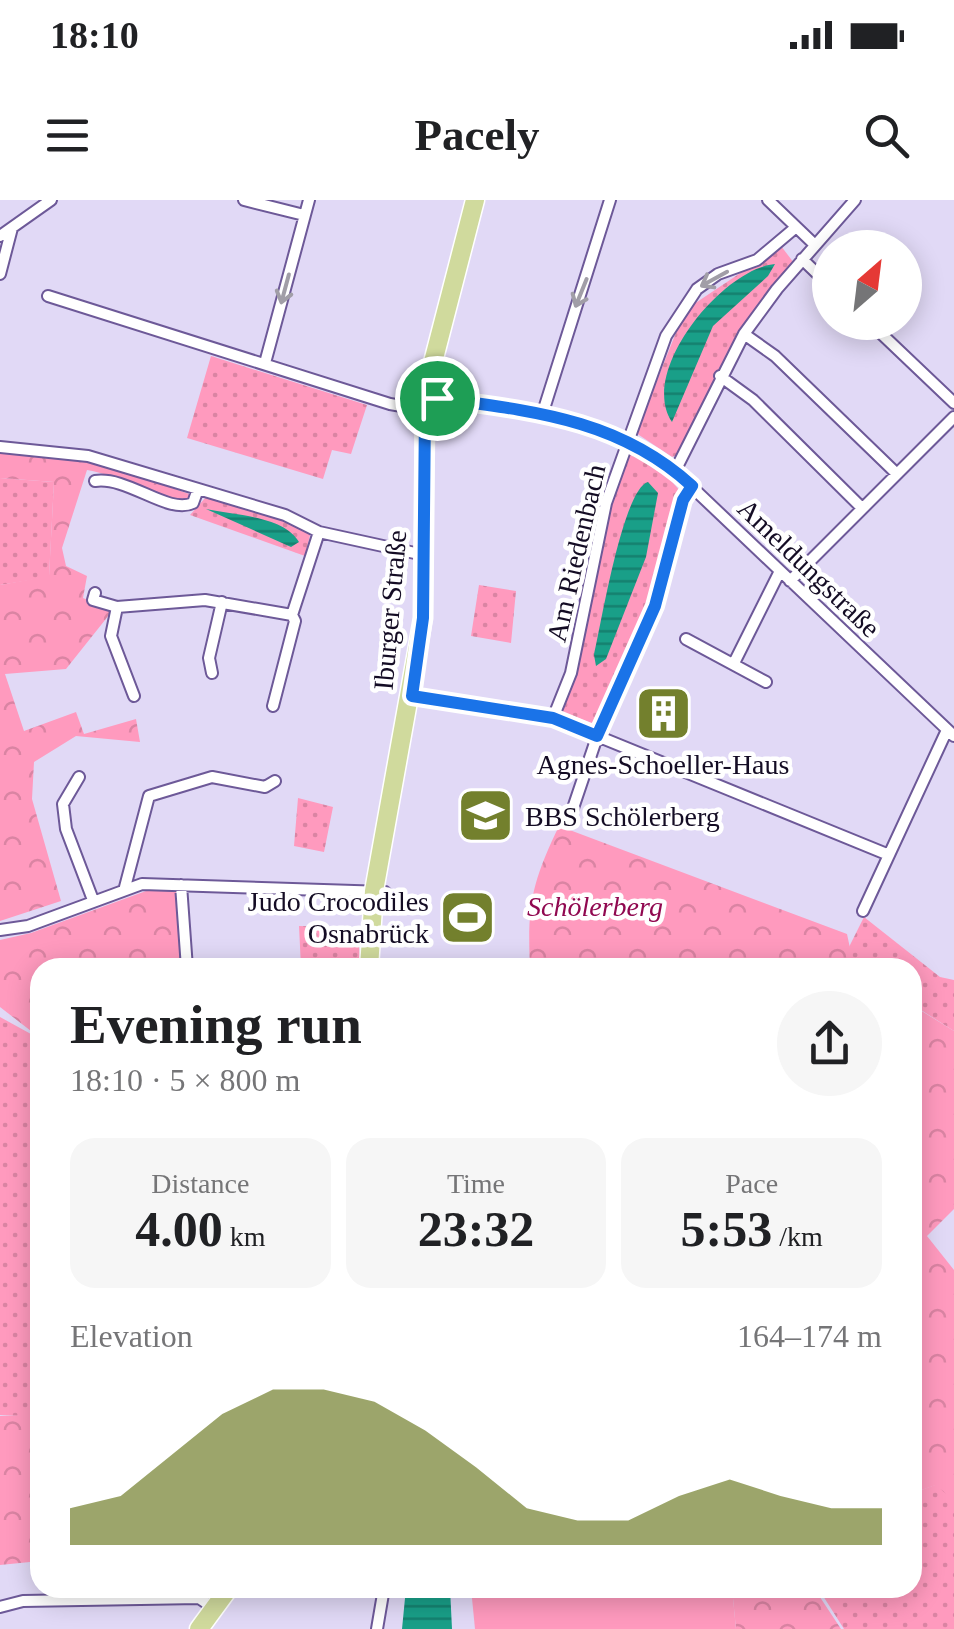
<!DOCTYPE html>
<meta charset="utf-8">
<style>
:root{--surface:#fff;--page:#f6f6f6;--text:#202124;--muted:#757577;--accent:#73802d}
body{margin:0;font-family:Georgia,serif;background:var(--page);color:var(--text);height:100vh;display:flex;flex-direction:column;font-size:38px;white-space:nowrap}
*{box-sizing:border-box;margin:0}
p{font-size:32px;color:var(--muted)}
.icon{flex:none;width:55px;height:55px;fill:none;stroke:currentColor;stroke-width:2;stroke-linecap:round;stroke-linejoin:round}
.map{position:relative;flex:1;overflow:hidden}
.sheet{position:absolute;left:30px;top:758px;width:892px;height:640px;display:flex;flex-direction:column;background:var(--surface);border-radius:30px;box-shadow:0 5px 25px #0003}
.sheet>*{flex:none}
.needle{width:65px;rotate:28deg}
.tools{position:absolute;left:812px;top:30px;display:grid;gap:20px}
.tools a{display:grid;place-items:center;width:110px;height:110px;border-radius:50%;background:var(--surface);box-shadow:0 5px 25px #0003;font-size:50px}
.pin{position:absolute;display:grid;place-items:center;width:85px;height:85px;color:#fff;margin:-42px;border:5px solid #fff;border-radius:50%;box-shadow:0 2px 10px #0007}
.round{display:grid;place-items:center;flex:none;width:105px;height:105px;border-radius:52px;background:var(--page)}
.summary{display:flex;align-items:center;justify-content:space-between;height:170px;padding:0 40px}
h1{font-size:55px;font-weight:700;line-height:75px}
.metrics{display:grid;grid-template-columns:repeat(3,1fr);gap:15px;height:170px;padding:10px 40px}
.metrics div{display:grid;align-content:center;border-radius:25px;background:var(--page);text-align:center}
.metrics b{font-size:50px;font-weight:700}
.metrics small{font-size:28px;font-weight:400}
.metrics p{font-size:28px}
.chart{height:280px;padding:20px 40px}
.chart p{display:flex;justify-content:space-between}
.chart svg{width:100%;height:180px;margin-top:10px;fill:var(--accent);opacity:.7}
.status{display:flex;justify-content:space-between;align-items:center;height:70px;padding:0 50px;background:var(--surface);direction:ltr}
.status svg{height:28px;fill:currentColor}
header{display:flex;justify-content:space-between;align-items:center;height:130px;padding:0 40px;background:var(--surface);font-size:45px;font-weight:700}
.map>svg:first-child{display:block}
.green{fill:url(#green-dots)}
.forest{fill:url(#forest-crowns)}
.pitch{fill:#ff9abe}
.water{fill:url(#water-rules)}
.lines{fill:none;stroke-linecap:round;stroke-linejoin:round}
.street-casing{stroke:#6d5998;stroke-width:14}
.primary-casing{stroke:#fff;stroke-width:21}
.street{stroke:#fff;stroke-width:10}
.primary{stroke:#d0da9d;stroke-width:18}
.oneway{stroke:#a19ea7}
.route-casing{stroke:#fff;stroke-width:20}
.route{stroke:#1a73e8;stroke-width:12}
.labels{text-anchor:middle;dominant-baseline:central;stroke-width:9;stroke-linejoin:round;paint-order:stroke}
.street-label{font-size:28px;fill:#140c24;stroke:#fff}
.poi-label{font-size:28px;fill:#140c24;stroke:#fff}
.park-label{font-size:28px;font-style:italic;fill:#900850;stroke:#fff}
</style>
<div class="status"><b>18:10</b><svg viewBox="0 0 49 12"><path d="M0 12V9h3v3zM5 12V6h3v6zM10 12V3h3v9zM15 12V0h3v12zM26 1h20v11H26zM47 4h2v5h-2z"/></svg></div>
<header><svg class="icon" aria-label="menu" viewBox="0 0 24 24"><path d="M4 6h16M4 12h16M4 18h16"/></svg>Pacely<svg class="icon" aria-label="search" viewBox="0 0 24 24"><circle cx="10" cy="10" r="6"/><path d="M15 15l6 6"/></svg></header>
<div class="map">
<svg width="954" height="1429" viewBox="0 0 954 1429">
<defs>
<pattern id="green-dots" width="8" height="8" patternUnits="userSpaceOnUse" patternTransform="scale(2.5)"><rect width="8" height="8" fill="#ff9abe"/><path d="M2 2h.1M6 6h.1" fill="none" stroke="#da84a3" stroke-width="1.8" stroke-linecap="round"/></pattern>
<pattern id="forest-crowns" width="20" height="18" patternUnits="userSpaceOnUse" patternTransform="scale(2.5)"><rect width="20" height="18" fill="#ff9abe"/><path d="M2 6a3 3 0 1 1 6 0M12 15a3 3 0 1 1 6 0" fill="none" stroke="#da84a3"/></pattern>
<pattern id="water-rules" width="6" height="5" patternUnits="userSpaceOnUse" patternTransform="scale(2.5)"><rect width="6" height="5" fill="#199f88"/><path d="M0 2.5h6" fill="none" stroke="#15806f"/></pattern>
</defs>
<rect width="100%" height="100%" fill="#e1d9f6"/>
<!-- green -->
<path class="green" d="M 781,46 L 794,63 L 741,131 L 678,255 L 672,257 L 636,233 L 685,110 Z
M 211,156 L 367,205 L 351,254 L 332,250 L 323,279 L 187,238 Z
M 630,249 L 659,267 L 681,292 L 658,380 L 600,519 L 591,523 L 560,511 L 579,464 L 611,296 Z
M 0,278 L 54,282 L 49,377 L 0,385 Z
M 206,297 L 303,326 L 311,331 L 305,356 L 190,315 Z
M 479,385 L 516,391 L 511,443 L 471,436 Z
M 298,598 L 333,607 L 324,652 L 294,646 Z
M 864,717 L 940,777 L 954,780 L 954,831 L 913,805 L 912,768 L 852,766 L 849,747 Z
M 299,726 L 338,727 L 337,745 L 359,747 L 361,767 L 301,767 Z
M 0,817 L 40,839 L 40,952 L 34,965 L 40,968 L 40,1217 L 0,1215 Z
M 954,1278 L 954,1429 L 844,1429 L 818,1388 L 912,1388 L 913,1293 Z"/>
<!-- forest -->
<path class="forest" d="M 0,248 L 88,258 L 192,295 L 190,302 C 157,299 122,276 87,270 L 62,348 L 66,366 L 87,376 L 83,398 L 113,410 L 66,469 L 5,474 L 24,531 L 76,512 L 84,534 L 136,519 L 140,542 L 76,536 L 34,562 L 32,599 L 61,701 L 0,721 L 0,385 L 49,376 L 54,282 L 0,278 Z
M 559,626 L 847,734 L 854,767 L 530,767 C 527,705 532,682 559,626 Z
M 146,691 L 176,691 L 183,767 L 40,768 L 40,838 L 0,807 L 0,740 L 31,733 Z
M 912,805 L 954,831 L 954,1009 L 927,1036 L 954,1070 L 954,1301 L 936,1285 L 913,1293 Z
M 31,1215 L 40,1219 L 40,1257 L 35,1258 L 40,1361 L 0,1365 L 0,1216 Z
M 732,1388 L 814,1388 L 841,1429 L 736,1429 Z"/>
<!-- pitch -->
<path class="pitch" d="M 471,1388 L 732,1388 L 736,1429 L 475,1429 Z"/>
<!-- water -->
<path class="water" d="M 775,64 L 768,76 L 713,126 L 672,222 C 638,172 722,69 775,64 Z
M 648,282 L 658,293 L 646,357 L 606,459 L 596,466 L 594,455 C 601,425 623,289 648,282 Z
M 206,309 C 234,315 284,316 299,342 L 291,347 Z
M 406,1388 L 450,1388 L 452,1429 L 402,1429 Z"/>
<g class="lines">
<defs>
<path id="street" d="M 244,0 L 304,15
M 768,0 L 814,44
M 0,36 L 51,0
M 802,59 L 830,86
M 0,74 L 12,28
M 48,96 L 390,204 L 425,210 L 437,198 C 521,209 607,215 675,271 L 954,536
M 869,122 L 954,203
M 744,134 L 775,156 L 897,274
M 265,163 L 309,0
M 720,176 L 753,200 L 862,308
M 543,212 L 610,0
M 0,247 L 88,256 L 285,315 L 319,332 L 424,355
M 675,271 L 744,134 L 777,89 L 855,0
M 95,281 C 128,276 168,315 193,303 L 198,289
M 790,381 L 954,217
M 95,393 L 93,400 L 117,407
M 686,439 L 766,482
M 735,461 L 780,371
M 212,473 L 209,458 L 222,402
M 412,495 L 553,518 L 889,655
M 134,496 L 111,436 L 117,407 L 205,400 L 292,415
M 273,506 L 295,421 L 292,415 L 319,332
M 553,518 L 571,473 L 606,303 L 666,136 L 697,89 L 718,74 L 757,60 L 795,28
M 79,577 L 63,604 L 66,629 L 93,700
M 568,623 L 597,537 L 655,406 L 683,300 L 692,286
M 181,685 L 187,768
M 125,687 L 149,596 L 212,577 L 265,587 L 275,581
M 863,711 L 947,530
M 0,730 L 28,726 L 142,684 L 385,692
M 0,1407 L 23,1401 L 199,1398 L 214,1408
M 377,1429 L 384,1388"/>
<path id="primary" d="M 369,768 L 374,691 L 423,418 L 425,210 L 432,166 L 475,0
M 199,1429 L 229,1388"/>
</defs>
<!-- street casing -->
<use href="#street" class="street-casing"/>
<!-- primary casing -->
<use href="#primary" class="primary-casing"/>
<!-- street -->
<use href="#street" class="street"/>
<!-- primary -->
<use href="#primary" class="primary"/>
</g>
<!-- one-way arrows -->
<defs><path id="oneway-shaft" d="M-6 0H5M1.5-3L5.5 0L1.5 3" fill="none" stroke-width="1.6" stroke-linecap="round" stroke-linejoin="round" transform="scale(2.5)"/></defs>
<g class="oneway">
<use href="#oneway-shaft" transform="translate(714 79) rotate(151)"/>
<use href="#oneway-shaft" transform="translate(285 89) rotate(105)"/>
<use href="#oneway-shaft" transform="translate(581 93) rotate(112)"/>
</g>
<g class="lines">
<defs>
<path id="route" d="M 437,198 C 532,211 619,219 692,286 L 683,300 L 655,406 L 597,536 L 553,518 L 412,496 L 423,418 L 425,210 Z"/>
</defs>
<!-- route casing -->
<use href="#route" class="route-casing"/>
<!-- route -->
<use href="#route" class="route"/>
</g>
<!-- icons -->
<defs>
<symbol id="building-square" viewBox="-11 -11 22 22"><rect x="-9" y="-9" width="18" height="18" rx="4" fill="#73802d" stroke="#fff"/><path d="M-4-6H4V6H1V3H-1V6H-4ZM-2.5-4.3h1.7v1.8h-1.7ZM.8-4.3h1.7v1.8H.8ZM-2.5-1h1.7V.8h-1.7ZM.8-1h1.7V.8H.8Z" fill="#fff"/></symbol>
<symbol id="school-square" viewBox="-11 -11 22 22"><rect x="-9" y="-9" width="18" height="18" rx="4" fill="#73802d" stroke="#fff"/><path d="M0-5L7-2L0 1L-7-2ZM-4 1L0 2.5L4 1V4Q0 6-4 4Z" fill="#fff"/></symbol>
<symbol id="stadium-square" viewBox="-11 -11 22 22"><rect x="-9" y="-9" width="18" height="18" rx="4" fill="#73802d" stroke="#fff"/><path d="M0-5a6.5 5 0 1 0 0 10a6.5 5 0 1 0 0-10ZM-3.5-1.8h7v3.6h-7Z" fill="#fff"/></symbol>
</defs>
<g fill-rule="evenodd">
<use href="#building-square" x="632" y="482" width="63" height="63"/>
<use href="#school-square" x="454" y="584" width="63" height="63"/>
<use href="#stadium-square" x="436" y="686" width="63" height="63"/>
</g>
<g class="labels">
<!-- street labels -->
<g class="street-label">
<text transform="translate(576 353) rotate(-77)">Am Riedenbach</text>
<text transform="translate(809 368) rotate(44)">Ameldungstraße</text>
<text transform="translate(390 410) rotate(-85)">Iburger Straße</text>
</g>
<!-- poi labels -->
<g class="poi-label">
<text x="663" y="564">Agnes-Schoeller-Haus</text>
<text x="525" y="616" text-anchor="start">BBS Schölerberg</text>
<text x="429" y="701" text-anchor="end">Judo Crocodiles<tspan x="429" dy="32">Osnabrück</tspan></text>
</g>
<!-- park labels -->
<g class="park-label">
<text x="595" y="706">Schölerberg</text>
</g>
</g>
</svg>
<div class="tools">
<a><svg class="needle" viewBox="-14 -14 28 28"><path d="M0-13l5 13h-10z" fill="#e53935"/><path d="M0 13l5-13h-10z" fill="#757577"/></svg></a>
</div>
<div class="pin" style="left:437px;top:198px;background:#1e9e55"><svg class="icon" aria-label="arrive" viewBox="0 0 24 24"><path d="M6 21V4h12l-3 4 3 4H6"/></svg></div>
<section class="sheet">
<div class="summary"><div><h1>Evening run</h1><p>18:10 · 5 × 800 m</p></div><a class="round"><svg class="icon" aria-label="share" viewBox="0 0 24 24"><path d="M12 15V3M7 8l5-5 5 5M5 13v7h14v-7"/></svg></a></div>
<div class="metrics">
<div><p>Distance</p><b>4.00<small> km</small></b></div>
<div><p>Time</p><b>23:32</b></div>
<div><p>Pace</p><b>5:53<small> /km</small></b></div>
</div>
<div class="chart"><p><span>Elevation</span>164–174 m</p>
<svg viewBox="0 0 160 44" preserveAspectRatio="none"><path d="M0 44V35L10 32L20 22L30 12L40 6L50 6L60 9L70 16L80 25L90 35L100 38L110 38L120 32L130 28L140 32L150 35L160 35V44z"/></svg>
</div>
</section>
</div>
